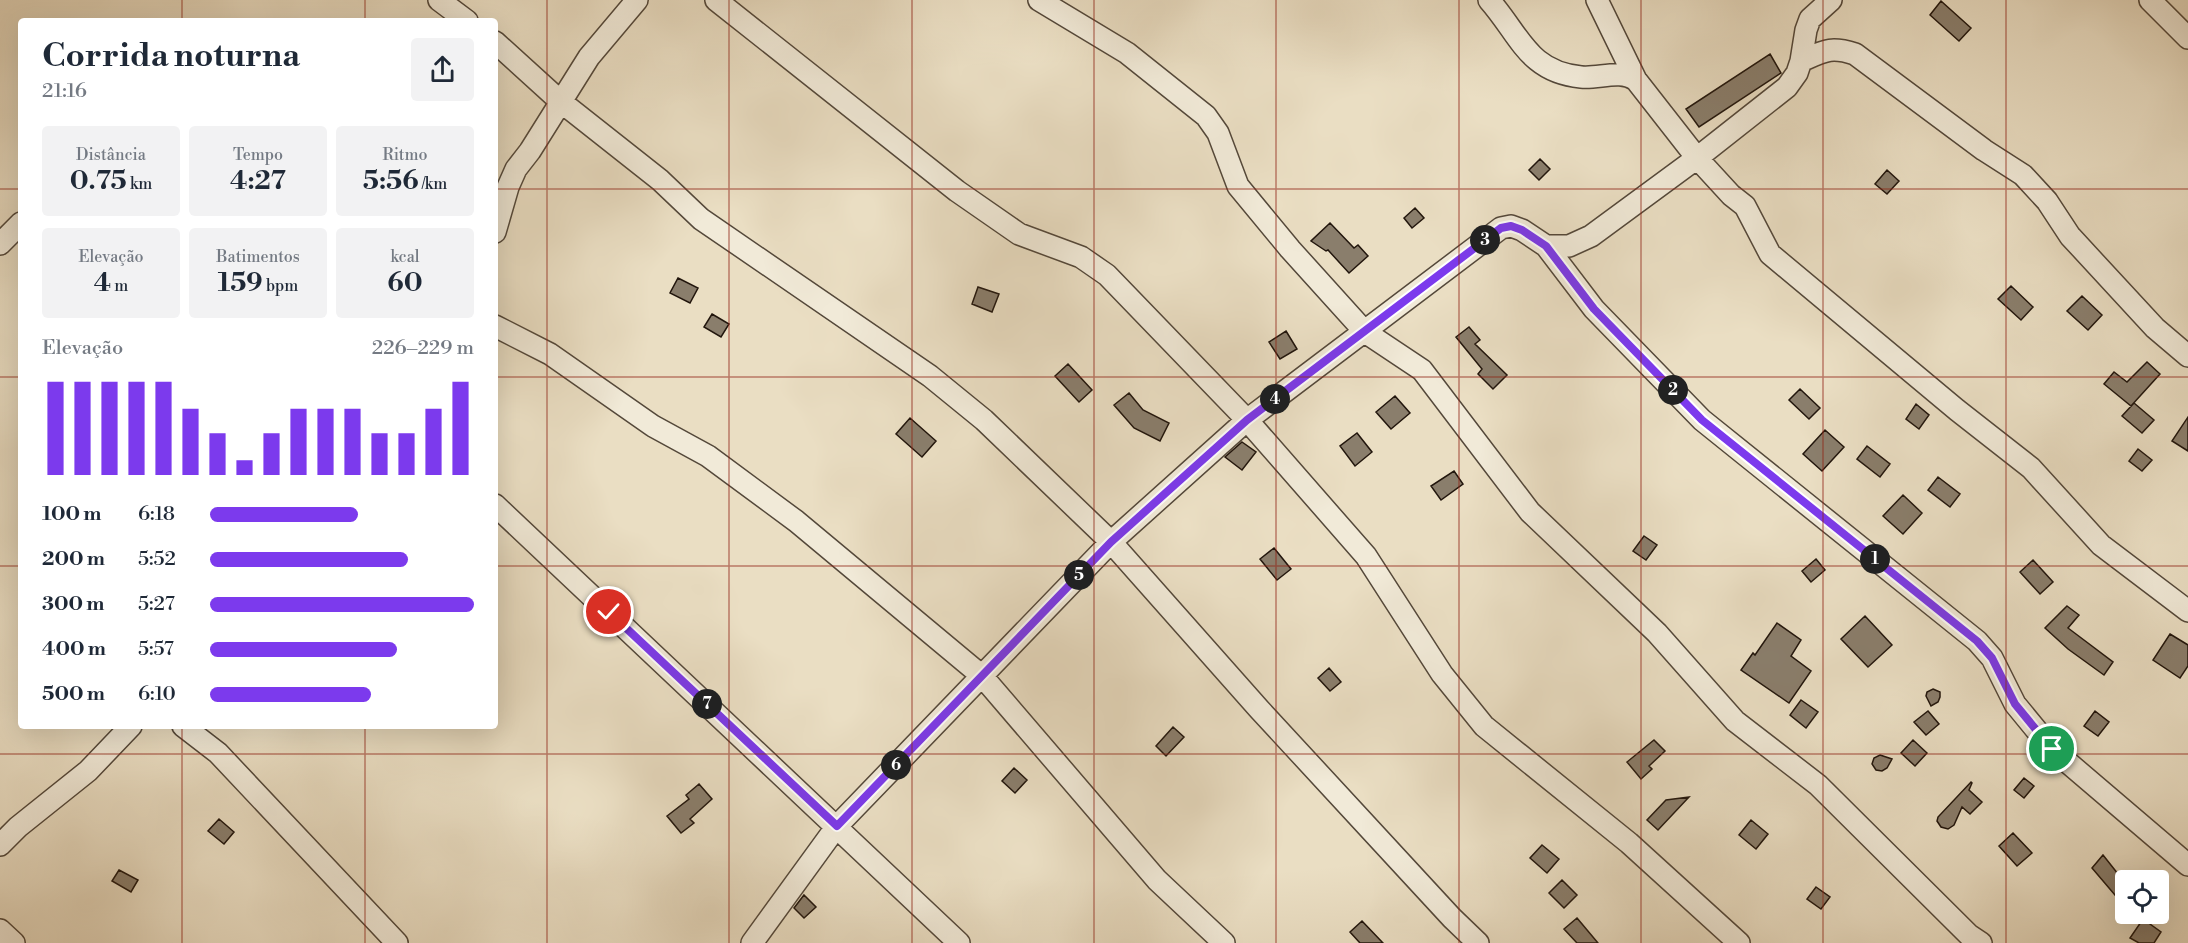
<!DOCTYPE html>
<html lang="pt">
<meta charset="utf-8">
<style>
:root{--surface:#fff;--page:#f2f2f3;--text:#1f2937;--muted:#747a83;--accent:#7c3aed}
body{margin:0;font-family:"Libre Bodoni",serif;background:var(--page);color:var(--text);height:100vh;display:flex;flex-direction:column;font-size:22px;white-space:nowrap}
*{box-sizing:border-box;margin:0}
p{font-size:20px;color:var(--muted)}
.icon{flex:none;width:33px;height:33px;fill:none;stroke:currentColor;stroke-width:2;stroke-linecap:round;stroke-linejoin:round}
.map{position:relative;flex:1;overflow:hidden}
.details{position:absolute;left:18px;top:18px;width:480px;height:711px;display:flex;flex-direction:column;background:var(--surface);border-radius:6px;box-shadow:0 6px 24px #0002}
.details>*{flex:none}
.controls{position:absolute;left:2115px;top:870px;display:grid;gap:12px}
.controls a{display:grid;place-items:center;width:54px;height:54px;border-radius:6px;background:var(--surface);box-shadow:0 6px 24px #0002;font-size:30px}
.pin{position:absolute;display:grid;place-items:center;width:51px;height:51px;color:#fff;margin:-26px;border:3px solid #fff;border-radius:50%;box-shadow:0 2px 6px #0007}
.km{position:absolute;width:30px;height:30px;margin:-15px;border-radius:50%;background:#222;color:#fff;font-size:16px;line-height:30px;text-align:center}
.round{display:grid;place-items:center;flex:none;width:63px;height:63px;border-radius:6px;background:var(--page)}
.summary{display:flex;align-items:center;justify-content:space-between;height:102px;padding:0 24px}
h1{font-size:33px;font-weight:800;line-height:45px}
.figures{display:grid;grid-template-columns:repeat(3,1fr);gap:9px;height:102px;padding:6px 24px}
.figures div{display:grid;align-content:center;border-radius:6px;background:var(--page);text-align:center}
.figures b{font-size:26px;font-weight:800}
.figures small{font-size:16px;font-weight:400}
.figures p{font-size:16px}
.chart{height:168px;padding:12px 24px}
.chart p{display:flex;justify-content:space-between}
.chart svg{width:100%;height:108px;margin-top:6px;stroke:var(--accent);stroke-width:6}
ul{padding:0 24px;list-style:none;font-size:20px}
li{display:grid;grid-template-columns:96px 72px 1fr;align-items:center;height:45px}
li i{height:15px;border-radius:8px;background:var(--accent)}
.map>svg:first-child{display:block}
.building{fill:#8a7e6c;stroke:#22160d;stroke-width:1.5}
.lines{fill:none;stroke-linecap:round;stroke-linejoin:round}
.minor-casing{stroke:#54483a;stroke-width:24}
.minor{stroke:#f1ead8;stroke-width:21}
.route-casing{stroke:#fff;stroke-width:12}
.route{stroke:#7c3aed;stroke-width:8}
.grid{fill:none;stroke:#8f2418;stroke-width:1.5;stroke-opacity:0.55}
</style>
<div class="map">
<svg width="2188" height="943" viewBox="0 0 2188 943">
<rect width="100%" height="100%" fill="#eadec3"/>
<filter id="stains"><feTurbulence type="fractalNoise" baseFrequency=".00333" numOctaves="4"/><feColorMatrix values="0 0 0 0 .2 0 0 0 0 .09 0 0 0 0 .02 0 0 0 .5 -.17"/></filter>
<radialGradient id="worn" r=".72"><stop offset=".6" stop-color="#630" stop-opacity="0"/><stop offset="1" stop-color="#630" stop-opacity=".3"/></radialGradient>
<!-- building -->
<path class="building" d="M 1941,1 L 1971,28 L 1959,41 L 1930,15 Z
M 1770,54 L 1781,73 L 1699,127 L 1686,109 Z
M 1540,159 L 1550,169 L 1539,180 L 1529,170 Z
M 1887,170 L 1899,181 L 1887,194 L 1875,184 Z
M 1415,208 L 1424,218 L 1412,228 L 1404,218 Z
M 1330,223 L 1354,248 L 1358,245 L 1368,256 L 1349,273 L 1328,250 L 1326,251 L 1311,241 Z
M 678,278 L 698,288 L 690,303 L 670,293 Z
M 2011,286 L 2033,307 L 2021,320 L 1998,299 Z
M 978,287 L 999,294 L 992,312 L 972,304 Z
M 2082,296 L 2102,315 L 2088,330 L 2067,311 Z
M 712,314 L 729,324 L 721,337 L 704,327 Z
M 1469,327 L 1480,340 L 1475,344 L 1507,375 L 1493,389 L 1478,374 L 1482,369 L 1456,337 Z
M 1286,331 L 1297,349 L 1280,359 L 1269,342 Z
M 2147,362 L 2160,374 L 2131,406 L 2104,384 L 2114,372 L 2127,382 Z
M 1068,364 L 1092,390 L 1079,402 L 1055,376 Z
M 1800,389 L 1820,408 L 1809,419 L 1789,400 Z
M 1129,393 L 1143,410 L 1169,423 L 1160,441 L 1134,428 L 1114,405 Z
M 1395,396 L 1410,413 L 1391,429 L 1376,412 Z
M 2134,403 L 2154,420 L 2142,433 L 2122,416 Z
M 1916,404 L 1929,415 L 1919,429 L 1906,419 Z
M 2188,417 L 2188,451 L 2172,441 Z
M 910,418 L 936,441 L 922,457 L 896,434 Z
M 1825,430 L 1844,447 L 1822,471 L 1803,454 Z
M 1357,433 L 1372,452 L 1355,466 L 1340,446 Z
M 1242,442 L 1256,452 L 1242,470 L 1225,457 Z
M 1867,446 L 1890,464 L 1880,477 L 1857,459 Z
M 2138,449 L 2152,460 L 2142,471 L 2129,461 Z
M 1454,471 L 1463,484 L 1441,500 L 1431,486 Z
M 1938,477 L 1960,494 L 1950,507 L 1928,490 Z
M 1903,495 L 1922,513 L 1903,534 L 1883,516 Z
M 1644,536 L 1657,545 L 1646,560 L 1633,551 Z
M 1274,548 L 1291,569 L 1277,580 L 1260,559 Z
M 1816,559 L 1825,570 L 1811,582 L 1802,571 Z
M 2033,560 L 2053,582 L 2040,594 L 2020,572 Z
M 2067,606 L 2079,615 L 2068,628 L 2113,662 L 2104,675 L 2068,649 L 2045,628 Z
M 1865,616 L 1892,645 L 1868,667 L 1841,639 Z
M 1777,623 L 1801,640 L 1791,656 L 1811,671 L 1789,703 L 1741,670 L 1753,653 L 1755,655 Z
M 2170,634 L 2188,645 L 2188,666 L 2180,678 L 2153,660 Z
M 1329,668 L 1341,682 L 1330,691 L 1318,678 Z
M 1933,689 L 1940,692 L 1940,697 L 1938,702 L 1931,706 L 1926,696 L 1927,692 Z
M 1801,700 L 1818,712 L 1806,728 L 1790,715 Z
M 1928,711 L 1939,724 L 1926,735 L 1914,722 Z
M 2095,711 L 2109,722 L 2098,736 L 2084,726 Z
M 1173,727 L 1184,737 L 1166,756 L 1156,746 Z
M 1654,740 L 1665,751 L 1649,766 L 1652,769 L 1641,779 L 1627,762 Z
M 1913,740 L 1927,753 L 1915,766 L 1901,753 Z
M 1880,755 L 1892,759 L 1887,768 L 1882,771 L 1876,770 L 1872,764 L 1874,758 Z
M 1014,768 L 1027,780 L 1015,793 L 1002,781 Z
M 2024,778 L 2034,786 L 2024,798 L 2014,790 Z
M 1971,782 L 1972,783 L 1969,790 L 1982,802 L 1970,814 L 1962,807 L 1954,825 L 1948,829 L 1941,827 L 1937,821 L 1938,817 Z
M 699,784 L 712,799 L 690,819 L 694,823 L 681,833 L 667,816 L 689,799 L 686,795 Z
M 1689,797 L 1658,830 L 1647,820 L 1666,800 Z
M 219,819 L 234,832 L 224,844 L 208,831 Z
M 1751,820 L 1768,834 L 1756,849 L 1739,835 Z
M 2013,833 L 2032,853 L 2017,866 L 1999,846 Z
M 1542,845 L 1559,859 L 1547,873 L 1530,858 Z
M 2103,855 L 2126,884 L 2126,908 L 2092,868 Z
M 119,870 L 138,880 L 131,892 L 112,881 Z
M 1562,880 L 1577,895 L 1564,908 L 1549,893 Z
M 1816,887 L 1830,897 L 1821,909 L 1807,899 Z
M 804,895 L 816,907 L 804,918 L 794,908 Z
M 1577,918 L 1598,943 L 1577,943 L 1564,929 Z
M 2143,919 L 2161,932 L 2154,943 L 2139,943 L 2130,938 Z
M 1362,921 L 1383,943 L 1360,943 L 1350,932 Z"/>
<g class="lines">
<defs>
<path id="minor" d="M 439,0 L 467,21
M 716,0 L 957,191 L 1019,234 L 1081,257 L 1107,275 L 1247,420 L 1366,556 L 1442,674 L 1484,726 L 1629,843 L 1739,943
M 1039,0 L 1127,53 L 1206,116 L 1218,133 L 1238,186 L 1290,249 L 1365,332 L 1422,370 L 1530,512 L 1657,633 L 1735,721 L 1818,785 L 1969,935 L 1981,943
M 1489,0 C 1520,35 1528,72 1581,77 C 1599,79 1620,69 1636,80 L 1697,158 L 1731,195 L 1745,206 L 1770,254 L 1957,410 L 2031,468 L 2101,545 L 2188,611
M 1597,0 L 1636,80
M 2150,0 L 2188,38
M 495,42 L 560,101 L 660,180 L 701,219 L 930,376 L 984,420 L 1111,542 L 1259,709 L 1452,918 L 1478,943
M 1801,61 C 1824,51 1830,46 1855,54 L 1984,150 L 2023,175 L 2047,201 L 2070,236 L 2155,328 L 2188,356
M 495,232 L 508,187 L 516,169 L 530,151 L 589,57 L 637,0
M 0,244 L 21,223
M 1546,246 L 1569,246 L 1591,236 L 1697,158 L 1787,87 L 1797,73 L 1801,61 L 1806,30 L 1810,19 L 1831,0
M 495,326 L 550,354 L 653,426 L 708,456 L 796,521 L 982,676 L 1157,880 L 1224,943
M 495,505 L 959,943
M 183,726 L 218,753 L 397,943
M 0,845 L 18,827 L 88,771 L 131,726
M 0,930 L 14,943
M 752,943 L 837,826 L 1111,542 L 1247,420 L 1501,228 L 1511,226 L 1522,230 L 1546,246 L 1594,309 L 1702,420 L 1977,641 L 1992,658 L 2015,704 L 2052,749 L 2188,865"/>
</defs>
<!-- minor casing -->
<use href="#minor" class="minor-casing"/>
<!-- minor -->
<use href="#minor" class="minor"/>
</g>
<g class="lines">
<defs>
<path id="route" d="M 609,612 L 837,826 L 1111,542 L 1247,420 L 1501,228 L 1511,226 L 1522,230 L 1546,246 L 1594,309 L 1702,420 L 1977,641 L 1992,658 L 2015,704 L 2052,749"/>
</defs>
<!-- route casing -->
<use href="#route" class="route-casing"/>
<!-- route -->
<use href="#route" class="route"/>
</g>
<!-- grid -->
<path class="grid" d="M 182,0 L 182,21M 365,0 L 365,21M 547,0 L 547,943M 729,0 L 729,943M 912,0 L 912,943M 1094,0 L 1094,943M 1276,0 L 1276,943M 1459,0 L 1459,943M 1641,0 L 1641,943M 1823,0 L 1823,943M 2006,0 L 2006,943M 0,189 L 21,189M 495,189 L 2188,189M 0,377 L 21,377M 495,377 L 2188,377M 0,566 L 21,566M 495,566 L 2188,566M 182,726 L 182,943M 365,726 L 365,943M 0,754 L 2188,754"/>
<rect width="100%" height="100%" filter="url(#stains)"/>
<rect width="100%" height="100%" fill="url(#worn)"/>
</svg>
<div class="controls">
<a><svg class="icon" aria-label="locate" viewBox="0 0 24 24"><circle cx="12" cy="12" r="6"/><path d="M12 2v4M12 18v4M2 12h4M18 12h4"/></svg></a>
</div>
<div class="pin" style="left:2052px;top:749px;background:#1e9e55"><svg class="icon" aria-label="arrive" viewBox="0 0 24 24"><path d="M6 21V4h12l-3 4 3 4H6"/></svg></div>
<div class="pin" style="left:609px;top:612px;background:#d93025"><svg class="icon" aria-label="check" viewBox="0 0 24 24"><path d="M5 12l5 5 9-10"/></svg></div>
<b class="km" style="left:1875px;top:559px">1</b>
<b class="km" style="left:1673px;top:390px">2</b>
<b class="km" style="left:1485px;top:240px">3</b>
<b class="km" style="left:1275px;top:399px">4</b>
<b class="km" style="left:1079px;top:575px">5</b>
<b class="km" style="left:896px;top:765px">6</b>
<b class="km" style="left:707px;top:704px">7</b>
<section class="details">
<div class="summary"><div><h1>Corrida noturna</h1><p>21:16</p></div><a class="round"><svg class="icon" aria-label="share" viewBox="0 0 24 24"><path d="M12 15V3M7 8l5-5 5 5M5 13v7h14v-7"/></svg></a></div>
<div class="figures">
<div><p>Distância</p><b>0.75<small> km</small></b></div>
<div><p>Tempo</p><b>4:27</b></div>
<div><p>Ritmo</p><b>5:56<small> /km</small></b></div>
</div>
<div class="figures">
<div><p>Elevação</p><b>4<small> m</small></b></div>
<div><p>Batimentos</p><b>159<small> bpm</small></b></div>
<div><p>kcal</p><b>60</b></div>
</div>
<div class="chart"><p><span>Elevação</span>226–229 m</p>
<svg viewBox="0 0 160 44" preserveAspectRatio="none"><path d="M5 44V6M15 44V6M25 44V6M35 44V6M45 44V6M55 44V17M65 44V27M75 44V38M85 44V27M95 44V17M105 44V17M115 44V17M125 44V27M135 44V27M145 44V17M155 44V6"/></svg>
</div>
<ul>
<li><b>100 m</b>6:18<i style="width:56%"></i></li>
<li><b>200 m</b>5:52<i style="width:75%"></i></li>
<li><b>300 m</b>5:27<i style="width:100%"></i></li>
<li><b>400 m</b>5:57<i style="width:71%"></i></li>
<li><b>500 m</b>6:10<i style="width:61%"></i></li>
</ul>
</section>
</div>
